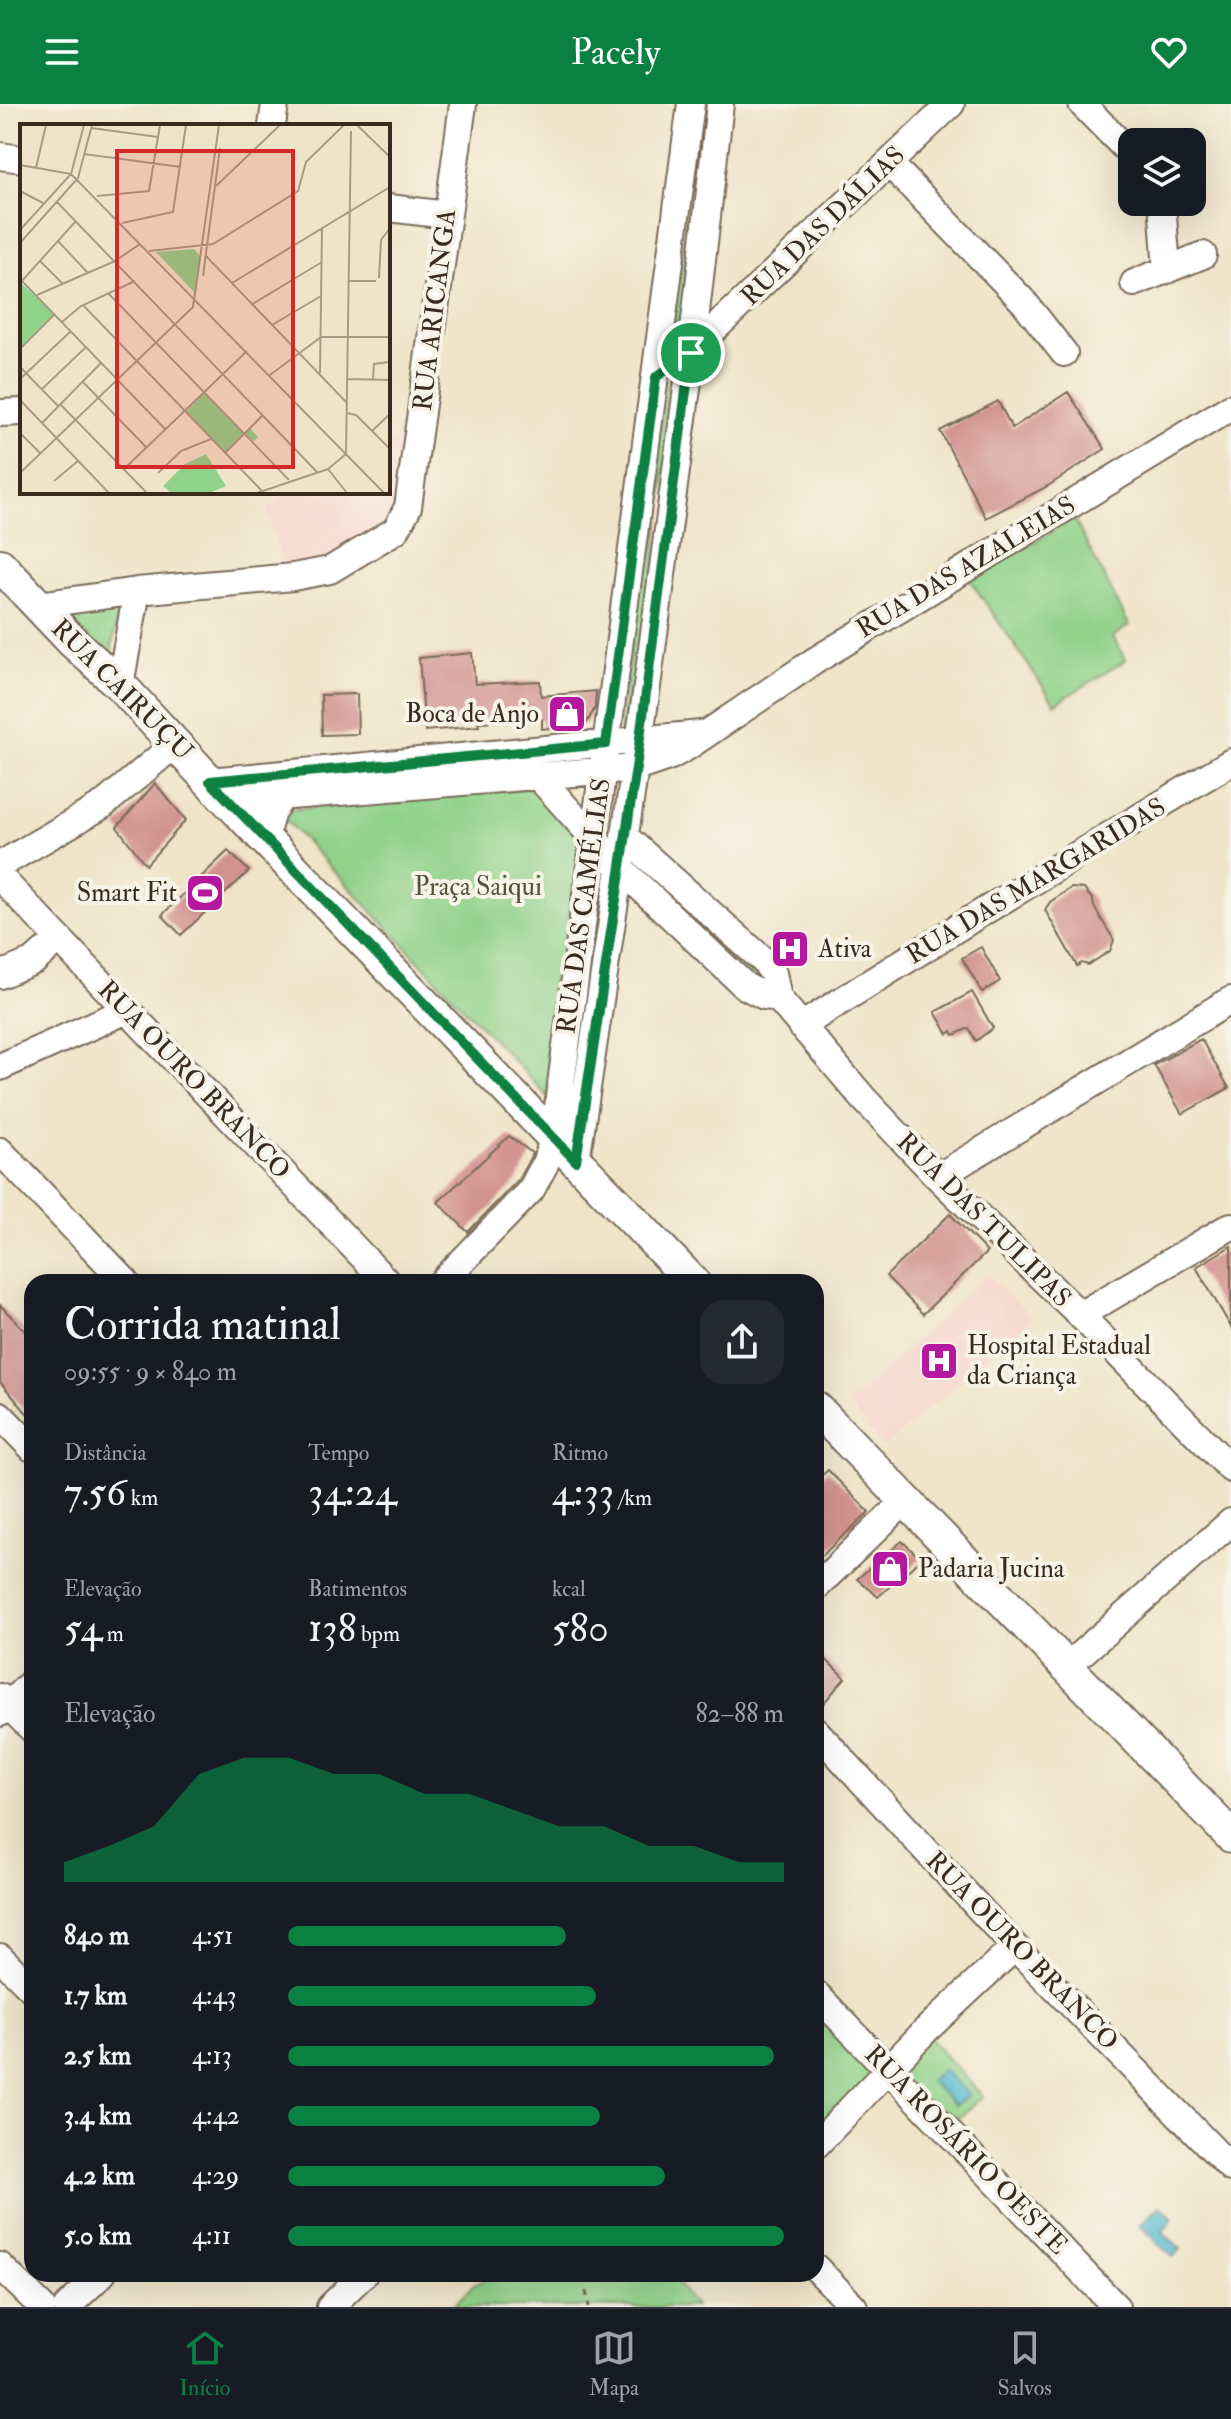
<!DOCTYPE html>
<html lang="pt">
<meta charset="utf-8">
<style>
:root{--surface:#171b24;--page:#242831;--text:#f1f3f6;--muted:#9ea1a6;--line:#363941;--accent:#0b8043}
body{margin:0;font-family:"IM FELL Double Pica",serif;background:var(--page);color:var(--text);height:100vh;display:flex;flex-direction:column;font-size:30px;white-space:nowrap}
*{box-sizing:border-box;margin:0}
p{font-size:26px;color:var(--muted)}
.icon{flex:none;width:44px;height:44px;fill:none;stroke:currentColor;stroke-width:2;stroke-linecap:round;stroke-linejoin:round}
.map{position:relative;flex:1;overflow:hidden}
.sheet{position:absolute;left:24px;top:1170px;width:800px;height:1008px;display:flex;flex-direction:column;background:var(--surface);border-radius:24px;box-shadow:0 8px 32px #0002}
.sheet>*{flex:none}
.tools{position:absolute;left:1118px;top:24px;display:grid;gap:16px}
.tools a{display:grid;place-items:center;width:88px;height:88px;border-radius:16px;background:var(--surface);box-shadow:0 8px 32px #0002;font-size:40px}
.pin{position:absolute;display:grid;place-items:center;width:68px;height:68px;color:#fff;margin:-34px;border:4px solid #fff;border-radius:50%;box-shadow:0 2px 8px #0007}
.round{display:grid;place-items:center;flex:none;width:84px;height:84px;border-radius:24px;background:var(--page)}
.headline{display:flex;align-items:center;justify-content:space-between;height:136px;padding:0 40px}
h1{font-size:44px;font-weight:600;line-height:60px}
.stats{display:grid;grid-template-columns:repeat(3,1fr);gap:12px;height:136px;padding:8px 40px}
.stats div{display:grid;align-content:center}
.stats b{font-size:40px;font-weight:600}
.stats small{font-size:22px;font-weight:400}
.stats p{font-size:22px}
.chart{height:224px;padding:16px 40px}
.chart p{display:flex;justify-content:space-between}
.chart svg{width:100%;height:144px;margin-top:8px;fill:var(--accent);opacity:.7}
ul{padding:0 40px;list-style:none;font-size:26px}
li{display:grid;grid-template-columns:128px 96px 1fr;align-items:center;height:60px}
li i{height:20px;border-radius:10px;background:var(--accent)}
header{display:flex;justify-content:space-between;align-items:center;height:104px;padding:0 40px;background:var(--accent);color:#fff;font-size:36px;font-weight:600}
.tab-bar{display:flex;justify-content:space-around;align-items:center;height:112px;border-top:2px solid var(--line);background:var(--surface);font-size:22px;color:var(--muted)}
.tab-bar a{display:grid;justify-items:center;gap:4px}
.tab-bar .current{color:var(--accent)}
.map>svg:first-child{display:block}
.built{fill:#f7d1c8}
.green{fill:#91d28a;stroke:#667e54;stroke-width:2}
.water{fill:#50b8ce;stroke:#467176;stroke-width:2}
.building{fill:#d2928f}
.lines{fill:none;stroke-linecap:round;stroke-linejoin:round}
.minor-casing{stroke:#7a6b5a;stroke-width:30}
.major-casing{stroke:#7a6b5a;stroke-width:36}
.path{stroke:#7a6b5a;stroke-width:3;stroke-dasharray:6 6;stroke-linecap:butt}
.minor{stroke:#fff;stroke-width:26}
.major{stroke:#fff;stroke-width:32}
.route-casing{stroke:#fff;stroke-width:16}
.route{stroke:#0b8043;stroke-width:10}
.labels{text-anchor:middle;dominant-baseline:central;stroke-width:8;stroke-linejoin:round;paint-order:stroke}
.street-label{font-size:26px;fill:#3b2a1e;stroke:#f7f3e8}
.poi-label{font-size:26px;fill:#3b2a1e;stroke:#f7f3e8;text-anchor:start}
.park-label{font-size:26px;fill:#505439;stroke:#f7f3e8}
.inset-road{fill:none;stroke:#a89a84;stroke-width:2}
.view{fill:#d62828;fill-opacity:0.15;stroke:#d62828;stroke-width:4}
.inset-edge{fill:none;stroke:#3b2a1e;stroke-width:4}
</style>
<header><svg class="icon" aria-label="menu" viewBox="0 0 24 24"><path d="M4 6h16M4 12h16M4 18h16"/></svg>Pacely<svg class="icon" aria-label="heart" viewBox="0 0 24 24"><path d="M12 20l-8-8c-3-5 5-10 8-4 3-6 11-1 8 4z"/></svg></header>
<div class="map">
<svg width="1231" height="2203" viewBox="0 0 1231 2203">
<rect width="100%" height="100%" fill="#f7f3e8"/>
<filter id="ink" filterUnits="userSpaceOnUse"><feTurbulence type="fractalNoise" baseFrequency=".0125" numOctaves="2"/><feDisplacementMap in="SourceGraphic" scale="16" xChannelSelector="R" yChannelSelector="G"/><feConvolveMatrix kernelMatrix="1 2 1 2 8 2 1 2 1" color-interpolation-filters="sRGB"/></filter>
<filter id="wash" filterUnits="userSpaceOnUse"><feTurbulence type="fractalNoise" baseFrequency=".006" numOctaves="4" result="noise"/><feDisplacementMap in="SourceGraphic" scale="32" xChannelSelector="R" yChannelSelector="G"/><feGaussianBlur stdDeviation="1.8" result="paint"/><feColorMatrix in="noise" values="0 0 0 0 0 0 0 0 0 0 0 0 0 0 0 0 0 1.4 0 .05"/><feComposite in="paint" operator="in"/></filter>
<g filter="url(#wash)">
<rect width="100%" height="100%" fill="#f0e4c8"/>
<!-- built -->
<path class="built" d="M 416,338 L 401,397 L 389,415 L 336,451 L 284,468 L 267,406 L 286,388 L 388,388 L 388,339 Z
M 987,1171 L 1033,1214 L 883,1344 L 848,1300 Z"/>
<!-- green -->
<path class="green" d="M 697,0 L 713,0 L 681,222 L 673,221 Z
M 666,280 L 675,281 L 635,626 L 619,630 Z
M 1074,415 L 1129,521 L 1113,533 L 1126,556 L 1055,600 L 970,476 Z
M 120,497 L 110,556 L 62,508 Z
M 537,683 L 586,740 L 581,777 L 572,783 L 555,906 L 562,914 L 550,995 L 277,707 Z
M 631,746 L 766,869 L 760,884 L 629,764 Z
M 816,1891 L 888,1964 L 927,1933 L 983,1992 L 947,2024 L 888,1965 L 816,2041 Z
M 497,2170 L 671,2170 L 695,2203 L 452,2203 L 475,2180 Z"/>
<!-- water -->
<path class="water" d="M 943,1966 L 969,1991 L 955,2001 L 929,1976 Z
M 1160,2102 L 1173,2114 L 1163,2128 L 1181,2145 L 1173,2153 L 1140,2121 Z"/>
<g id="blocks">
<!-- building -->
<path class="building" d="M 1068,288 L 1105,345 L 1048,382 L 986,414 L 940,327 L 998,297 L 1012,324 Z
M 472,549 L 475,580 L 540,577 L 541,592 L 596,587 L 595,604 L 586,620 L 542,625 L 542,615 L 478,618 L 479,622 L 425,627 L 419,554 Z
M 357,590 L 358,630 L 322,631 L 321,591 Z
M 155,679 L 186,716 L 146,761 L 117,723 Z
M 228,747 L 249,767 L 181,831 L 162,811 Z
M 1071,784 L 1084,785 L 1093,796 L 1094,803 L 1114,836 L 1110,847 L 1088,861 L 1082,859 L 1077,862 L 1045,806 L 1050,798 Z
M 981,843 L 1000,877 L 982,888 L 962,854 Z
M 972,888 L 993,924 L 976,937 L 969,924 L 954,931 L 952,927 L 948,930 L 935,908 Z
M 1201,935 L 1229,984 L 1182,1010 L 1154,961 Z
M 509,1032 L 532,1049 L 530,1054 L 518,1076 L 468,1128 L 438,1098 Z
M 950,1110 L 987,1148 L 923,1210 L 886,1172 Z
M 1231,1142 L 1231,1223 L 1196,1163 Z
M 0,1201 L 32,1234 L 32,1315 L 0,1278 Z
M 828,1366 L 869,1408 L 816,1457 L 816,1376 Z
M 902,1437 L 921,1455 L 878,1493 L 857,1475 Z
M 816,1546 L 845,1574 L 816,1608 Z"/>
</g>
</g>
<g filter="url(#ink)">
<use href="#blocks" fill-opacity="0" stroke="#7a6b5a" stroke-width="2"/>
<g class="lines">
<defs>
<path id="minor" d="M 1082,0 L 1132,51
M 272,22 L 275,0
M 0,52 L 22,55
M 889,59 L 1024,198 L 1064,249
M 1162,98 L 1167,166
M 388,104 L 448,111
M 1134,179 L 1203,151
M 687,251 L 951,0
M 0,309 L 22,308
M 38,501 L 137,487 L 293,473 L 330,466 L 396,426 L 408,403 L 463,0
M 120,581 L 137,487
M 537,671 L 620,764 L 745,882 L 764,892 L 778,894
M 210,677 L 701,630
M 228,697 L 636,664 L 671,652 L 687,643 L 816,556 L 1231,303
M 624,732 L 764,857 L 773,869 L 778,894 L 864,995 L 938,1073 L 1075,1206 L 1231,1365
M 0,761 L 103,701 L 175,640
M 0,773 L 387,1178
M 0,871 L 34,857 L 59,835
M 801,922 L 978,811 L 1231,658
M 0,963 L 127,906
M 0,1047 L 126,1178
M 576,1057 L 645,597 L 688,277 L 720,0
M 938,1073 L 1231,896
M 442,1178 L 531,1086 L 545,1060 L 554,1033 L 691,0
M 1080,1211 L 1231,1122
M 0,1311 L 32,1344
M 816,1483 L 906,1396
M 1067,1562 L 1231,1418
M 0,1593 L 32,1625
M 0,1609 L 32,1578
M 816,1627 L 1015,1843 L 1231,2064
M 0,1853 L 32,1885
M 816,1890 L 1116,2203
M 816,2041 L 926,1926 L 1015,1843
M 0,2162 L 42,2203
M 816,2164 L 854,2203
M 67,2203 L 102,2170
M 330,2203 L 364,2170"/>
<path id="major" d="M 0,461 L 73,538 L 120,581 L 228,697 L 693,1178
M 262,732 L 269,707 L 278,693
M 816,1304 L 1231,1732"/>
</defs>
<!-- minor casing -->
<use href="#minor" class="minor-casing"/>
<!-- major casing -->
<use href="#major" class="major-casing"/>
<!-- path -->
<path class="path" d="M 586,2187 L 589,2203"/>
<!-- minor -->
<use href="#minor" class="minor"/>
<!-- major -->
<use href="#major" class="major"/>
</g>
</g>
<g class="lines" filter="url(#ink)">
<defs>
<path id="route" d="M 691,249 L 636,664 L 576,1057 L 210,677 L 606,640 L 656,273 Z"/>
</defs>
<!-- route casing -->
<use href="#route" class="route-casing"/>
<!-- route -->
<use href="#route" class="route"/>
</g>
<!-- icons -->
<defs>
<symbol id="shop-square" viewBox="-11 -11 22 22"><rect x="-9" y="-9" width="18" height="18" rx="4" fill="#b5179e" stroke="#f7f3e8"/><path d="M-5-2.5h2.3a2.7 3.5 0 0 1 5.4 0H5L5.5 6h-11ZM-1.5-2.5h3a1.5 2.3 0 0 0-3 0Z" fill="#fff"/></symbol>
<symbol id="stadium-square" viewBox="-11 -11 22 22"><rect x="-9" y="-9" width="18" height="18" rx="4" fill="#b5179e" stroke="#f7f3e8"/><path d="M0-5a6.5 5 0 1 0 0 10a6.5 5 0 1 0 0-10ZM-3.5-1.8h7v3.6h-7Z" fill="#fff"/></symbol>
<symbol id="hospital-square" viewBox="-11 -11 22 22"><rect x="-9" y="-9" width="18" height="18" rx="4" fill="#b5179e" stroke="#f7f3e8"/><path d="M-5-5h3v3.5h4V-5h3V5h-3V1.5h-4V5h-3Z" fill="#fff"/></symbol>
</defs>
<g fill-rule="evenodd">
<use href="#shop-square" x="545" y="588" width="44" height="44"/>
<use href="#stadium-square" x="183" y="767" width="44" height="44"/>
<use href="#hospital-square" x="768" y="823" width="44" height="44"/>
<use href="#hospital-square" x="917" y="1235" width="44" height="44"/>
<use href="#shop-square" x="868" y="1443" width="44" height="44"/>
</g>
<g class="labels">
<!-- street labels -->
<g class="street-label">
<text transform="translate(823 122) rotate(-44)">RUA DAS DÁLIAS</text>
<text transform="translate(435 206) rotate(-83)">RUA ARICANGA</text>
<text transform="translate(966 463) rotate(-31)">RUA DAS AZALEIAS</text>
<text transform="translate(122 586) rotate(45)">RUA CAIRUÇU</text>
<text transform="translate(1036 777) rotate(-31)">RUA DAS MARGARIDAS</text>
<text transform="translate(584 802) rotate(-82)">RUA DAS CAMÉLIAS</text>
<text transform="translate(194 976) rotate(46)">RUA OURO BRANCO</text>
<text transform="translate(984 1116) rotate(45)">RUA DAS TULIPAS</text>
<text transform="translate(1022 1847) rotate(46)">RUA OURO BRANCO</text>
<text transform="translate(966 2046) rotate(46)">RUA ROSÁRIO OESTE</text>
</g>
<!-- poi labels -->
<g class="poi-label">
<text x="539" y="610" text-anchor="end">Boca de Anjo</text>
<text x="177" y="789" text-anchor="end">Smart Fit</text>
<text x="818" y="845">Ativa</text>
<text x="967" y="1242">Hospital Estadual<tspan x="967" dy="30">da Criança</tspan></text>
<text x="918" y="1465">Padaria Jucina</text>
</g>
<!-- park labels -->
<g class="park-label">
<text x="478" y="783">Praça Saiqui</text>
</g>
</g>
<!-- overview -->
<g transform="translate(20 20)">
<rect width="370" height="370" fill="#f0e4c8"/>
<path d="M 174,125 L 181,133 L 176,170 L 136,128 ZM 2,160 L 35,190 L 0,225 L 0,162 ZM 184,268 L 224,309 L 230,304 L 238,313 L 233,318 L 225,309 L 205,329 L 166,288 ZM 186,330 L 206,362 L 189,369 L 151,369 L 143,362 L 165,340 Z" fill="#91d28a"/>
<path class="inset-road" d="M 337,1 L 370,33M 71,4 L 138,13M 64,30 L 161,43M 0,41 L 51,50M 16,44 L 26,1M 51,50 L 364,369M 196,62 L 260,1M 0,67 L 23,79M 77,72 L 129,67 L 140,1M 37,78 L 298,349M 102,99 L 153,88 L 166,1M 0,106 L 51,50 L 64,1M 38,117 L 68,149M 0,119 L 58,54 L 72,1M 129,127 L 193,120 L 278,67 L 286,38 L 324,1M 186,132 L 327,279M 20,137 L 43,160M 183,152 L 200,24M 359,154 L 361,116 L 370,104M 0,155 L 146,306M 328,157 L 356,157M 0,159 L 56,97M 212,159 L 370,63M 88,169 L 269,356M 17,171 L 95,137 L 120,120M 63,181 L 242,367M 231,181 L 302,138M 42,198 L 61,182 L 115,157M 252,201 L 301,172M 0,225 L 35,190M 0,243 L 38,282M 300,249 L 302,104M 250,251 L 301,213 L 370,213M 0,255 L 51,207M 328,255 L 370,256M 353,256 L 354,240 L 369,238M 63,258 L 127,324M 22,265 L 66,223M 0,276 L 89,369M 40,280 L 127,369M 327,289 L 336,291 L 370,325M 22,299 L 81,239M 352,307 L 370,290M 0,309 L 21,330M 205,329 L 242,292M 104,345 L 227,227M 308,345 L 327,369M 0,349 L 173,183 L 199,1M 138,349 L 161,327 L 191,315M 34,357 L 58,337M 237,369 L 308,345 L 326,330 L 331,7"/>
<path class="view" d="M 97,27 L 273,27 L 273,343 L 97,343 Z"/>
<rect width="370" height="370" class="inset-edge"/>
</g>
</svg>
<div class="tools">
<a><svg class="icon" aria-label="layers" viewBox="0 0 24 24"><path d="M12 4l9 5-9 5-9-5zM3 14l9 5 9-5"/></svg></a>
</div>
<div class="pin" style="left:691px;top:249px;background:#1e9e55"><svg class="icon" aria-label="arrive" viewBox="0 0 24 24"><path d="M6 21V4h12l-3 4 3 4H6"/></svg></div>
<section class="sheet">
<div class="headline"><div><h1>Corrida matinal</h1><p>09:55 · 9 × 840 m</p></div><a class="round"><svg class="icon" aria-label="share" viewBox="0 0 24 24"><path d="M12 15V3M7 8l5-5 5 5M5 13v7h14v-7"/></svg></a></div>
<div class="stats">
<div><p>Distância</p><b>7.56<small> km</small></b></div>
<div><p>Tempo</p><b>34:24</b></div>
<div><p>Ritmo</p><b>4:33<small> /km</small></b></div>
</div>
<div class="stats">
<div><p>Elevação</p><b>54<small> m</small></b></div>
<div><p>Batimentos</p><b>138<small> bpm</small></b></div>
<div><p>kcal</p><b>580</b></div>
</div>
<div class="chart"><p><span>Elevação</span>82–88 m</p>
<svg viewBox="0 0 160 44" preserveAspectRatio="none"><path d="M0 44V38L10 33L20 27L30 11L40 6L50 6L60 11L70 11L80 17L90 17L100 22L110 27L120 27L130 33L140 33L150 38L160 38V44z"/></svg>
</div>
<ul>
<li><b>840 m</b>4:51<i style="width:56%"></i></li>
<li><b>1.7 km</b>4:43<i style="width:62%"></i></li>
<li><b>2.5 km</b>4:13<i style="width:98%"></i></li>
<li><b>3.4 km</b>4:42<i style="width:63%"></i></li>
<li><b>4.2 km</b>4:29<i style="width:76%"></i></li>
<li><b>5.0 km</b>4:11<i style="width:100%"></i></li>
</ul>
</section>
</div>
<nav class="tab-bar">
<a class="current"><svg class="icon" aria-label="home" viewBox="0 0 24 24"><path d="M3 11l9-7 9 7M6 9v11h12V9"/></svg>Início</a>
<a><svg class="icon" aria-label="map" viewBox="0 0 24 24"><path d="M3 6l6-2 6 2 6-2v14l-6 2-6-2-6 2zM9 4v14M15 6v14"/></svg>Mapa</a>
<a><svg class="icon" aria-label="saved" viewBox="0 0 24 24"><path d="M7 4h10v16l-5-4-5 4z"/></svg>Salvos</a>
</nav>
